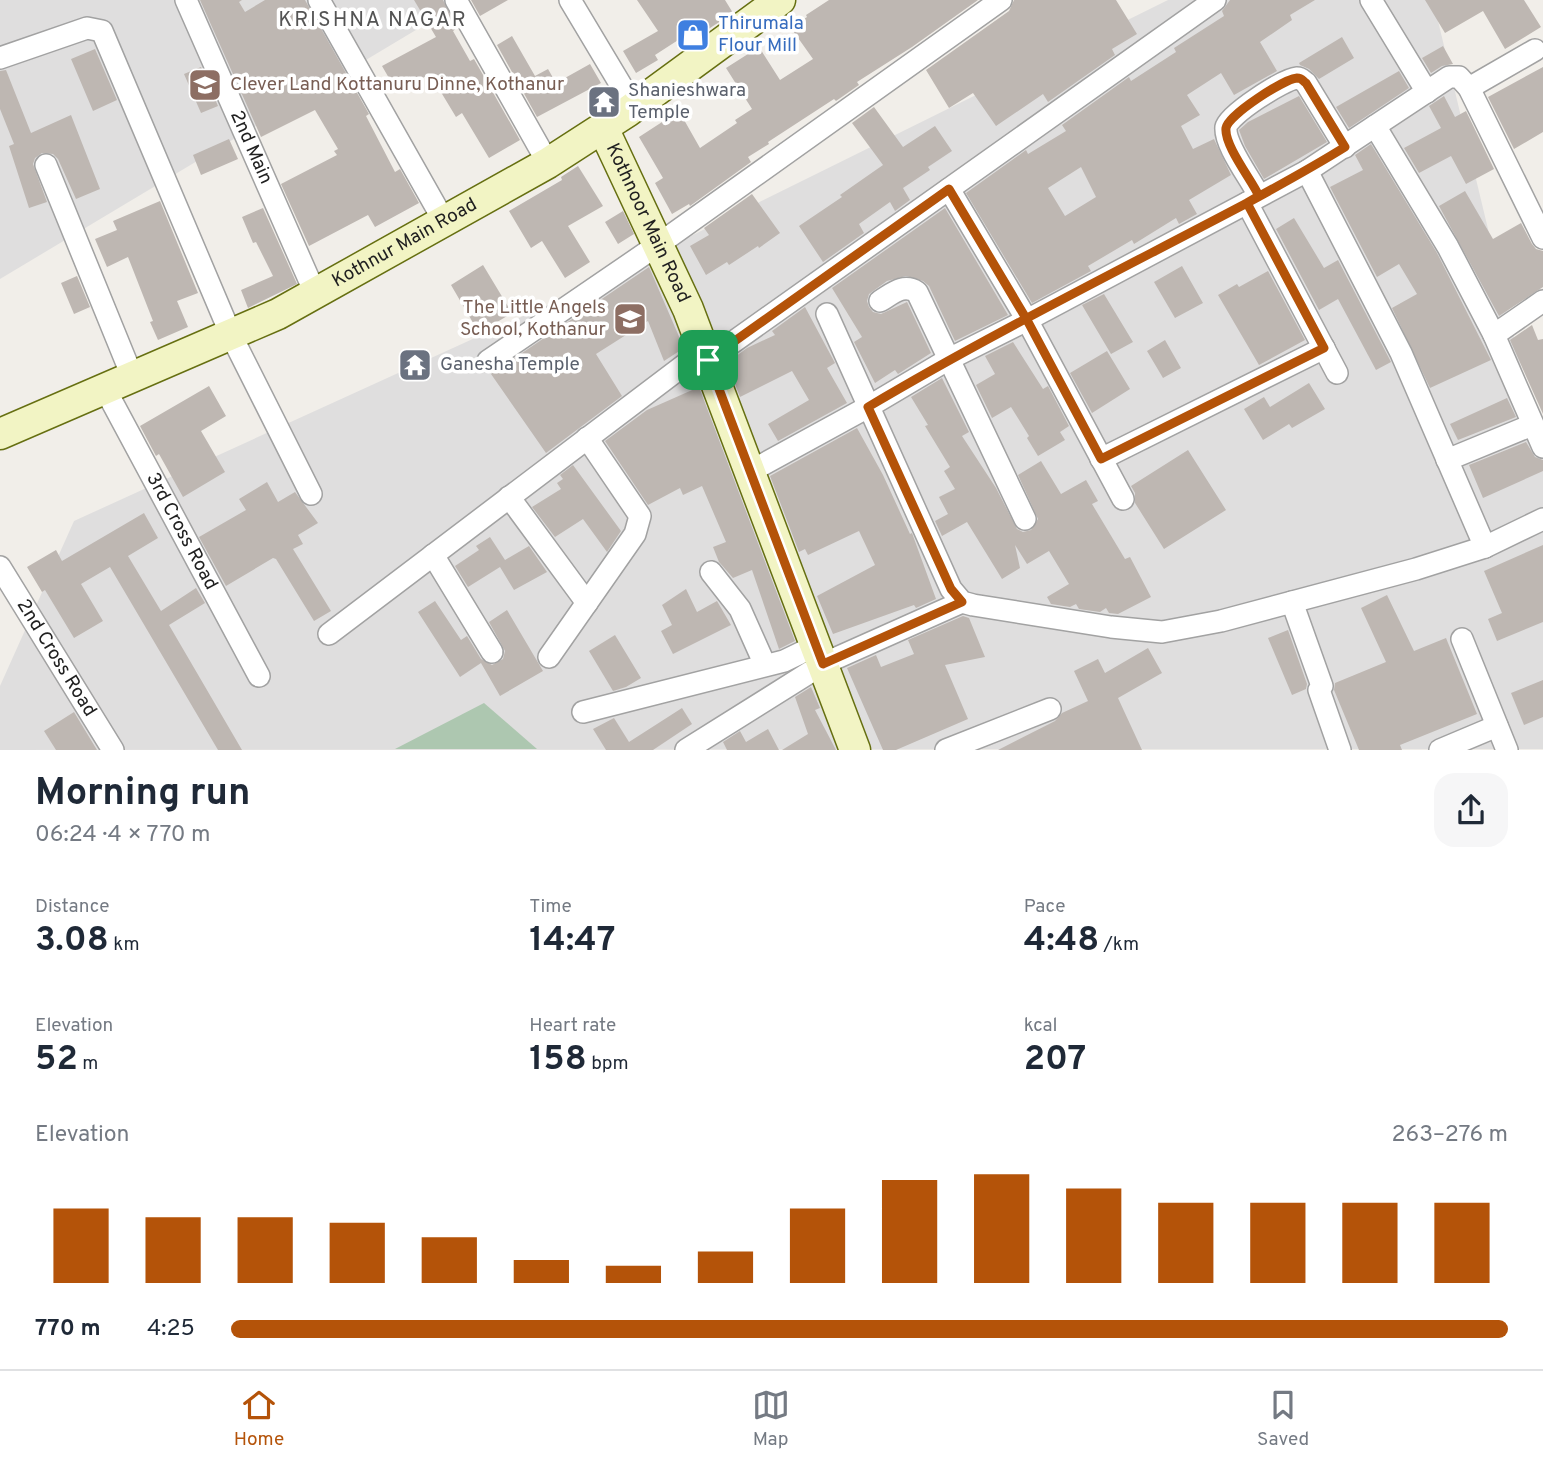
<!DOCTYPE html>
<meta charset="utf-8">
<style>
:root{--surface:#fff;--page:#f6f6f7;--text:#1f2937;--muted:#747a83;--line:#e0e1e3;--accent:#b45309}
body{margin:0;font-family:Overpass,sans-serif;background:var(--page);color:var(--text);height:100vh;display:flex;flex-direction:column;font-size:26px;white-space:nowrap}
*{box-sizing:border-box;margin:0}
p{font-size:23px;color:var(--muted)}
.icon{flex:none;width:38px;height:38px;fill:none;stroke:currentColor;stroke-width:2;stroke-linecap:round;stroke-linejoin:round}
.map{position:relative;height:750px;overflow:hidden}
.sheet{display:flex;flex-direction:column;background:var(--surface);flex:1}
.sheet>*{flex:none}
.pin{position:absolute;display:grid;place-items:center;width:60px;height:60px;color:#fff;margin:-30px;border-radius:14px;box-shadow:0 4px 10px #0006}
.round{display:grid;place-items:center;flex:none;width:74px;height:74px;border-radius:21px;background:var(--page)}
.overview{display:flex;align-items:center;justify-content:space-between;height:119px;padding:0 35px}
h1{font-size:38px;font-weight:700;line-height:52px}
.figures{display:grid;grid-template-columns:repeat(3,1fr);gap:10px;height:119px;padding:7px 35px}
.figures div{display:grid;align-content:center}
.figures b{font-size:35px;font-weight:700}
.figures small{font-size:19px;font-weight:400}
.figures p{font-size:19px}
.chart{height:196px;padding:14px 35px}
.chart p{display:flex;justify-content:space-between}
.chart svg{width:100%;height:126px;margin-top:7px;stroke:var(--accent);stroke-width:6}
ul{padding:0 35px;list-style:none;font-size:23px}
li{display:grid;grid-template-columns:112px 84px 1fr;align-items:center;height:52px}
li i{height:18px;border-radius:9px;background:var(--accent)}
.dock{display:flex;justify-content:space-around;align-items:center;height:98px;border-top:2px solid var(--line);background:var(--surface);font-size:19px;color:var(--muted)}
.dock a{display:grid;justify-items:center;gap:4px}
.dock .selected{color:var(--accent)}
.map>svg:first-child{display:block}
.residential{fill:#dfdede}
.cemetery{fill:#adc7b0}
.building{fill:#beb7b2;fill-rule:evenodd}
.lines{fill:none;stroke-linecap:round;stroke-linejoin:round}
.street-casing{stroke:#a2a2a2;stroke-width:24}
.secondary-casing{stroke:#666f11;stroke-width:33}
.street{stroke:#fff;stroke-width:21}
.secondary{stroke:#f2f4c4;stroke-width:30}
.route-casing{stroke:#fff;stroke-width:14}
.route{stroke:#b45309;stroke-width:9}
.labels{text-anchor:middle;dominant-baseline:central;stroke-width:7;stroke-linejoin:round;paint-order:stroke}
.shop-label{font-size:19px;fill:#366cbe;stroke:#fff;text-anchor:start}
.education-label{font-size:19px;fill:#785e54;stroke:#fff;text-anchor:start}
.worship-label{font-size:19px;fill:#5b616d;stroke:#fff;text-anchor:start}
.street-label{font-size:19px;fill:#212121;stroke:#fff}
.neighbourhood-label{font-size:21px;letter-spacing:2px;fill:#545454;stroke:#fff}
</style>
<div class="map">
<svg width="1543" height="750" viewBox="0 0 1543 750">
<rect width="100%" height="100%" fill="#f1eee9"/>
<!-- residential -->
<path class="residential" d="M 0,0 L 466,0 L 0,279 Z
M 1168,0 L 1433,0 L 1543,458 L 1543,749 L 0,750 L 0,686 L 74,521 L 600,281 Z"/>
<!-- cemetery -->
<path class="cemetery" d="M 484,703 L 537,749 L 395,749 Z"/>
<!-- building -->
<path class="building" d="M 200,0 L 242,0 L 239,2 L 245,12 L 265,0 L 305,0 L 369,114 L 366,116 L 395,172 L 400,169 L 419,203 L 375,227 L 368,215 L 309,246 L 281,184 L 337,155 L 334,151 L 338,149 L 315,110 L 261,137 Z
M 414,0 L 443,0 L 457,28 L 453,31 L 470,61 L 474,59 L 520,140 L 489,158 L 462,113 L 456,117 L 430,74 L 397,92 L 382,66 L 436,37 Z
M 471,0 L 508,0 L 480,16 Z
M 637,0 L 725,0 L 733,13 L 707,30 L 703,24 L 655,55 L 658,60 L 636,73 L 623,51 L 658,31 Z
M 829,0 L 978,0 L 912,47 L 857,82 L 859,85 L 836,101 L 834,99 L 768,142 L 769,144 L 748,157 L 751,162 L 690,206 L 689,204 L 672,214 L 655,183 L 663,178 L 639,137 L 679,111 L 700,148 L 737,123 L 735,120 L 752,109 L 726,68 L 759,47 L 780,80 L 813,59 L 791,28 L 807,17 L 806,15 Z
M 1014,0 L 1116,0 L 1137,34 L 1112,49 L 1115,55 L 1048,102 L 1043,94 L 996,126 L 973,93 L 949,108 L 926,70 L 1009,11 Z
M 1230,0 L 1315,0 L 1290,15 L 1292,20 L 1260,42 L 1277,71 L 1234,95 L 1221,73 L 1187,95 L 1200,115 L 1181,126 L 1193,149 L 1214,139 L 1231,175 L 1189,200 L 1197,214 L 1179,224 L 1176,218 L 1134,244 L 1132,240 L 1088,266 L 1091,271 L 1032,303 L 966,193 L 1026,150 L 1028,154 L 1066,131 L 1062,125 L 1129,77 L 1131,81 L 1176,52 L 1174,48 L 1224,16 L 1222,11 ZM 1081,167 L 1096,197 L 1065,216 L 1048,188 Z
M 1425,0 L 1524,0 L 1541,27 L 1505,49 L 1483,11 L 1445,33 Z
M 512,36 L 535,76 L 548,69 L 556,83 L 590,64 L 601,83 L 537,117 L 497,45 Z
M 1342,37 L 1354,58 L 1319,79 L 1309,69 L 1300,65 L 1299,63 Z
M 1443,46 L 1453,64 L 1442,66 L 1431,73 L 1422,58 Z
M 95,49 L 117,100 L 93,111 L 71,59 Z
M 201,67 L 218,106 L 201,113 L 184,74 Z
M 1543,67 L 1543,132 L 1514,149 L 1488,97 Z
M 6,70 L 31,133 L 71,115 L 100,189 L 76,199 L 58,159 L 53,154 L 42,153 L 35,158 L 33,164 L 47,202 L 29,208 L 9,146 L 14,144 L 0,109 L 0,71 Z
M 1399,71 L 1409,88 L 1349,128 L 1336,107 Z
M 1299,96 L 1327,142 L 1264,179 L 1245,146 L 1239,130 L 1248,122 Z
M 1444,96 L 1455,117 L 1466,111 L 1494,169 L 1466,184 L 1451,156 L 1419,173 L 1404,148 L 1441,128 L 1429,106 Z
M 874,107 L 903,147 L 935,126 L 952,151 L 928,167 L 930,170 L 903,188 L 910,200 L 895,211 L 890,202 L 859,224 L 864,233 L 823,262 L 799,226 L 842,197 L 840,195 L 883,165 L 852,123 Z
M 229,139 L 238,159 L 201,175 L 193,155 Z
M 1371,144 L 1437,253 L 1491,360 L 1430,388 L 1392,308 L 1417,294 L 1399,264 L 1377,277 L 1330,187 L 1363,170 L 1355,155 Z
M 578,166 L 603,206 L 568,226 L 590,262 L 565,278 L 542,241 L 531,248 L 509,211 L 562,180 L 561,177 Z
M 1465,191 L 1493,239 L 1521,223 L 1532,244 L 1536,249 L 1543,251 L 1543,287 L 1499,316 L 1439,206 Z
M 752,194 L 780,233 L 759,248 L 758,246 L 729,265 L 727,262 L 706,275 L 690,246 L 709,235 L 704,228 Z
M 160,201 L 198,293 L 177,301 L 188,327 L 158,340 L 150,322 L 153,321 L 128,257 L 107,267 L 95,239 L 117,230 L 113,221 Z
M 263,208 L 297,284 L 248,308 L 241,290 L 273,276 L 256,242 L 253,243 L 242,217 Z
M 945,208 L 1008,315 L 955,341 L 929,286 L 923,281 L 906,276 L 887,281 L 869,294 L 867,301 L 869,307 L 873,312 L 881,314 L 907,302 L 931,353 L 898,374 L 895,370 L 875,383 L 854,342 L 862,337 L 832,288 Z
M 623,211 L 634,234 L 618,244 L 605,222 Z
M 1294,218 L 1324,268 L 1338,260 L 1391,362 L 1376,370 L 1338,299 L 1319,310 L 1276,229 Z
M 483,265 L 512,313 L 479,333 L 451,285 Z
M 1182,266 L 1203,303 L 1175,318 L 1154,282 Z
M 649,267 L 684,348 L 664,361 L 648,321 L 596,354 L 622,396 L 546,453 L 491,374 Z
M 1268,271 L 1305,340 L 1259,365 L 1218,295 L 1237,284 L 1239,287 Z
M 77,276 L 90,307 L 74,314 L 61,283 Z
M 1104,294 L 1133,342 L 1111,354 L 1082,305 Z
M 805,307 L 835,363 L 827,368 L 847,403 L 778,441 L 768,424 L 809,400 L 792,371 L 740,397 L 727,363 L 747,348 L 775,335 L 772,331 Z
M 1532,325 L 1538,340 L 1543,339 L 1543,414 L 1510,340 Z
M 1165,340 L 1181,368 L 1163,378 L 1147,351 Z
M 1013,342 L 1043,389 L 1048,386 L 1069,426 L 1060,432 L 1065,440 L 1038,456 L 1027,438 L 1029,436 L 1011,407 L 992,418 L 976,385 L 995,374 L 985,356 Z
M 1107,351 L 1130,389 L 1092,413 L 1070,373 Z
M 942,378 L 969,432 L 962,436 L 996,488 L 1017,529 L 1023,532 L 1031,530 L 1038,519 L 1018,475 L 1041,461 L 1061,494 L 1086,480 L 1098,501 L 1092,504 L 1125,559 L 1130,557 L 1151,597 L 1118,614 L 1109,613 L 1106,608 L 1100,612 L 1079,609 L 1076,604 L 1070,607 L 1051,604 L 1047,597 L 1069,584 L 1049,551 L 1027,564 L 1015,545 L 1020,568 L 1002,579 L 967,522 L 942,536 L 935,521 L 948,514 L 939,497 L 955,489 L 944,471 L 950,467 L 925,426 L 928,425 L 911,397 Z
M 1309,383 L 1325,409 L 1292,428 L 1289,424 L 1263,440 L 1244,409 L 1264,397 L 1270,407 Z
M 209,386 L 226,416 L 201,431 L 225,472 L 183,497 L 159,454 L 156,456 L 140,426 Z
M 699,387 L 795,641 L 779,649 L 752,570 L 733,578 L 719,562 L 713,547 L 726,542 L 702,486 L 683,495 L 680,488 L 648,505 L 605,441 L 647,410 Z
M 1507,398 L 1516,417 L 1458,440 L 1450,424 Z
M 857,428 L 883,475 L 910,534 L 912,533 L 936,599 L 916,608 L 914,605 L 833,634 L 817,596 L 875,565 L 859,531 L 808,555 L 805,549 L 799,552 L 770,476 Z
M 1526,442 L 1535,457 L 1543,460 L 1543,471 L 1483,498 L 1469,465 Z
M 1188,450 L 1226,510 L 1164,549 L 1135,503 L 1135,493 L 1131,486 Z
M 573,465 L 621,531 L 607,552 L 583,519 L 555,537 L 532,507 L 561,489 L 557,483 L 563,479 L 560,475 Z
M 267,482 L 278,502 L 295,492 L 318,523 L 298,535 L 303,544 L 293,549 L 331,611 L 314,621 L 276,559 L 273,558 L 226,586 L 199,537 L 246,510 L 239,499 Z
M 144,513 L 158,538 L 128,556 L 161,611 L 196,588 L 205,603 L 169,625 L 242,750 L 218,750 L 110,567 L 81,584 L 103,621 L 74,638 L 45,590 L 42,592 L 27,567 L 56,550 L 62,561 Z
M 490,537 L 505,560 L 529,546 L 547,572 L 514,590 L 500,567 L 468,587 L 455,566 L 479,550 L 476,546 Z
M 1543,545 L 1543,622 L 1497,641 L 1488,619 L 1502,613 L 1484,571 Z
M 686,589 L 697,612 L 717,601 L 731,625 L 673,654 L 661,631 L 672,625 L 662,605 Z
M 1387,595 L 1414,651 L 1446,638 L 1477,714 L 1400,745 L 1402,750 L 1359,750 L 1334,690 L 1335,683 L 1386,662 L 1361,608 Z
M 435,601 L 461,640 L 467,636 L 481,659 L 492,665 L 503,659 L 505,651 L 489,622 L 507,610 L 543,671 L 500,696 L 481,663 L 460,677 L 418,612 Z
M 963,616 L 969,618 L 985,657 L 945,665 L 968,719 L 896,750 L 883,750 L 847,668 L 876,655 L 881,667 L 914,654 L 908,640 Z
M 1288,630 L 1307,684 L 1306,689 L 1292,695 L 1268,638 Z
M 615,635 L 641,678 L 626,687 L 613,691 L 589,651 Z
M 1148,648 L 1162,673 L 1118,698 L 1142,750 L 998,750 L 1055,721 L 1062,713 L 1088,701 L 1074,671 L 1098,659 L 1105,673 Z
M 1543,680 L 1543,717 L 1524,725 L 1511,693 Z
M 811,687 L 820,708 L 815,710 L 836,750 L 782,750 L 808,734 L 795,697 Z
M 682,708 L 692,724 L 653,750 L 606,750 L 593,729 L 614,718 L 629,742 Z
M 74,712 L 97,750 L 56,750 L 44,731 Z
M 768,729 L 779,750 L 727,750 L 723,742 L 740,731 L 746,742 Z"/>
<g class="lines">
<defs>
<g id="street">
<path id="s1" d="M 186,0 L 315,293"/>
<path d="M 319,0 L 444,221"/>
<path d="M 456,0 L 548,163"/>
<path d="M 570,0 L 634,107"/>
<path d="M 1371,0 L 1427,92"/>
<path d="M 0,58 L 87,28 L 102,31 L 231,335 L 311,494"/>
<path d="M 1469,88 L 1535,50"/>
<path d="M 1375,126 L 1448,247 L 1494,335 L 1543,447"/>
<path d="M 46,165 L 132,376"/>
<path d="M 1307,171 L 1401,353 L 1485,547"/>
<path d="M 949,189 L 1027,320 L 1123,499"/>
<path d="M 1259,196 C 1251,179 1224,145 1226,127 C 1228,115 1284,79 1297,78 C 1301,78 1302,80 1306,83 L 1345,147"/>
<path d="M 1247,203 L 1337,373"/>
<path d="M 880,301 C 892,294 903,283 917,292 L 1025,519"/>
<path d="M 827,314 L 951,589 L 962,602 L 973,605 L 1111,627 L 1162,632 L 1221,621 L 1416,569 L 1485,547 L 1543,519"/>
<path d="M 1494,335 L 1543,301"/>
<path d="M 708,360 L 1215,0"/>
<path d="M 488,361 L 659,244 L 1001,0"/>
<path id="s2" d="M 104,387 L 259,676"/>
<path d="M 1101,459 L 1324,348"/>
<path d="M 1447,460 L 1532,425"/>
<path d="M 751,471 L 868,407 L 949,359 L 1027,320 L 1307,171 L 1449,77 L 1459,77 L 1469,88 L 1543,238"/>
<path d="M 509,497 L 587,603"/>
<path d="M 433,555 L 492,652"/>
<path id="s3" d="M 0,567 L 113,750"/>
<path d="M 711,572 L 740,609 L 765,665"/>
<path d="M 1292,602 L 1322,686 L 1319,690 L 1340,750"/>
<path d="M 329,634 L 704,350"/>
<path d="M 1462,639 L 1507,750"/>
<path d="M 549,657 L 635,534 L 640,516 L 587,438"/>
<path d="M 583,712 L 784,661 L 817,645"/>
<path d="M 686,750 L 823,664 L 962,602"/>
<path d="M 946,750 L 1050,709"/>
<path d="M 1440,750 L 1497,726"/>
</g>
<g id="secondary">
<path id="s4" d="M 603,128 L 688,309 L 855,750"/>
<path id="s5" d="M 0,434 L 278,314 L 548,163 L 627,112 L 780,0"/>
</g>
</defs>
<!-- street casing -->
<use href="#street" class="street-casing"/>
<!-- secondary casing -->
<use href="#secondary" class="secondary-casing"/>
<!-- street -->
<use href="#street" class="street"/>
<!-- secondary -->
<use href="#secondary" class="secondary"/>
</g>
<g class="lines">
<defs>
<path id="route" d="M 708,360 L 823,664 L 962,602 L 951,589 L 868,407 C 991,334 1120,270 1247,203 C 1280,185 1313,167 1345,147 L 1306,83 C 1302,80 1302,78 1297,78 C 1284,79 1228,115 1226,128 C 1224,145 1251,179 1259,196 L 1247,203 L 1324,348 L 1101,459 L 1027,320 L 949,189 L 708,360"/>
</defs>
<!-- route casing -->
<use href="#route" class="route-casing"/>
<!-- route -->
<use href="#route" class="route"/>
</g>
<!-- icons -->
<defs>
<symbol id="shop-square" viewBox="-11 -11 22 22"><rect x="-9" y="-9" width="18" height="18" rx="4" fill="#3f7fe0" stroke="#fff"/><path d="M-5-2.5h2.3a2.7 3.5 0 0 1 5.4 0H5L5.5 6h-11ZM-1.5-2.5h3a1.5 2.3 0 0 0-3 0Z" fill="#fff"/></symbol>
<symbol id="school-square" viewBox="-11 -11 22 22"><rect x="-9" y="-9" width="18" height="18" rx="4" fill="#8d6e63" stroke="#fff"/><path d="M0-5L7-2L0 1L-7-2ZM-4 1L0 2.5L4 1V4Q0 6-4 4Z" fill="#fff"/></symbol>
<symbol id="temple-square" viewBox="-11 -11 22 22"><rect x="-9" y="-9" width="18" height="18" rx="4" fill="#6b7280" stroke="#fff"/><path d="M0-6L5-2H3V0L6.5 2.5H4V6H1.5V3h-3V6H-4V2.5H-6.5L-3 0V-2H-5Z" fill="#fff"/></symbol>
</defs>
<g fill-rule="evenodd">
<use href="#shop-square" x="674" y="16" width="38" height="38"/>
<use href="#school-square" x="186" y="66" width="38" height="38"/>
<use href="#temple-square" x="585" y="83" width="38" height="38"/>
<use href="#school-square" x="611" y="300" width="38" height="38"/>
<use href="#temple-square" x="396" y="346" width="38" height="38"/>
</g>
<g class="labels">
<!-- shop labels -->
<g class="shop-label">
<text x="718" y="24">Thirumala<tspan x="718" dy="22">Flour Mill</tspan></text>
</g>
<!-- education labels -->
<g class="education-label">
<text x="230" y="85">Clever Land Kottanuru Dinne, Kothanur</text>
<text x="606" y="308" text-anchor="end">The Little Angels<tspan x="606" dy="22">School, Kothanur</tspan></text>
</g>
<!-- worship labels -->
<g class="worship-label">
<text x="628" y="91">Shanieshwara<tspan x="628" dy="22">Temple</tspan></text>
<text x="440" y="365">Ganesha Temple</text>
</g>
<!-- street labels -->
<g class="street-label">
<text stroke="none"><textPath href="#s1" startOffset="161">2nd Main</textPath></text>
<text stroke="none"><textPath href="#s4" startOffset="105">Kothnoor Main Road</textPath></text>
<text stroke="none"><textPath href="#s5" startOffset="448">Kothnur Main Road</textPath></text>
<text stroke="none"><textPath href="#s2" startOffset="164">3rd Cross Road</textPath></text>
<text stroke="none"><textPath href="#s3" startOffset="107">2nd Cross Road</textPath></text>
</g>
<!-- neighbourhood labels -->
<g class="neighbourhood-label">
<text x="373" y="20">KRISHNA NAGAR</text>
</g>
</g>
</svg>
<div class="pin" style="left:708px;top:360px;background:#1e9e55"><svg class="icon" aria-label="arrive" viewBox="0 0 24 24"><path d="M6 21V4h12l-3 4 3 4H6"/></svg></div>
</div>
<section class="sheet">
<div class="overview"><div><h1>Morning run</h1><p>06:24 · 4 × 770 m</p></div><a class="round"><svg class="icon" aria-label="share" viewBox="0 0 24 24"><path d="M12 15V3M7 8l5-5 5 5M5 13v7h14v-7"/></svg></a></div>
<div class="figures">
<div><p>Distance</p><b>3.08<small> km</small></b></div>
<div><p>Time</p><b>14:47</b></div>
<div><p>Pace</p><b>4:48<small> /km</small></b></div>
</div>
<div class="figures">
<div><p>Elevation</p><b>52<small> m</small></b></div>
<div><p>Heart rate</p><b>158<small> bpm</small></b></div>
<div><p>kcal</p><b>207</b></div>
</div>
<div class="chart"><p><span>Elevation</span>263–276 m</p>
<svg viewBox="0 0 160 44" preserveAspectRatio="none"><path d="M5 44V18M15 44V21M25 44V21M35 44V23M45 44V28M55 44V36M65 44V38M75 44V33M85 44V18M95 44V8M105 44V6M115 44V11M125 44V16M135 44V16M145 44V16M155 44V16"/></svg>
</div>
<ul>
<li><b>770 m</b>4:25<i style="width:100%"></i></li>
</ul>
</section>
<nav class="dock">
<a class="selected"><svg class="icon" aria-label="home" viewBox="0 0 24 24"><path d="M3 11l9-7 9 7M6 9v11h12V9"/></svg>Home</a>
<a><svg class="icon" aria-label="map" viewBox="0 0 24 24"><path d="M3 6l6-2 6 2 6-2v14l-6 2-6-2-6 2zM9 4v14M15 6v14"/></svg>Map</a>
<a><svg class="icon" aria-label="saved" viewBox="0 0 24 24"><path d="M7 4h10v16l-5-4-5 4z"/></svg>Saved</a>
</nav>
